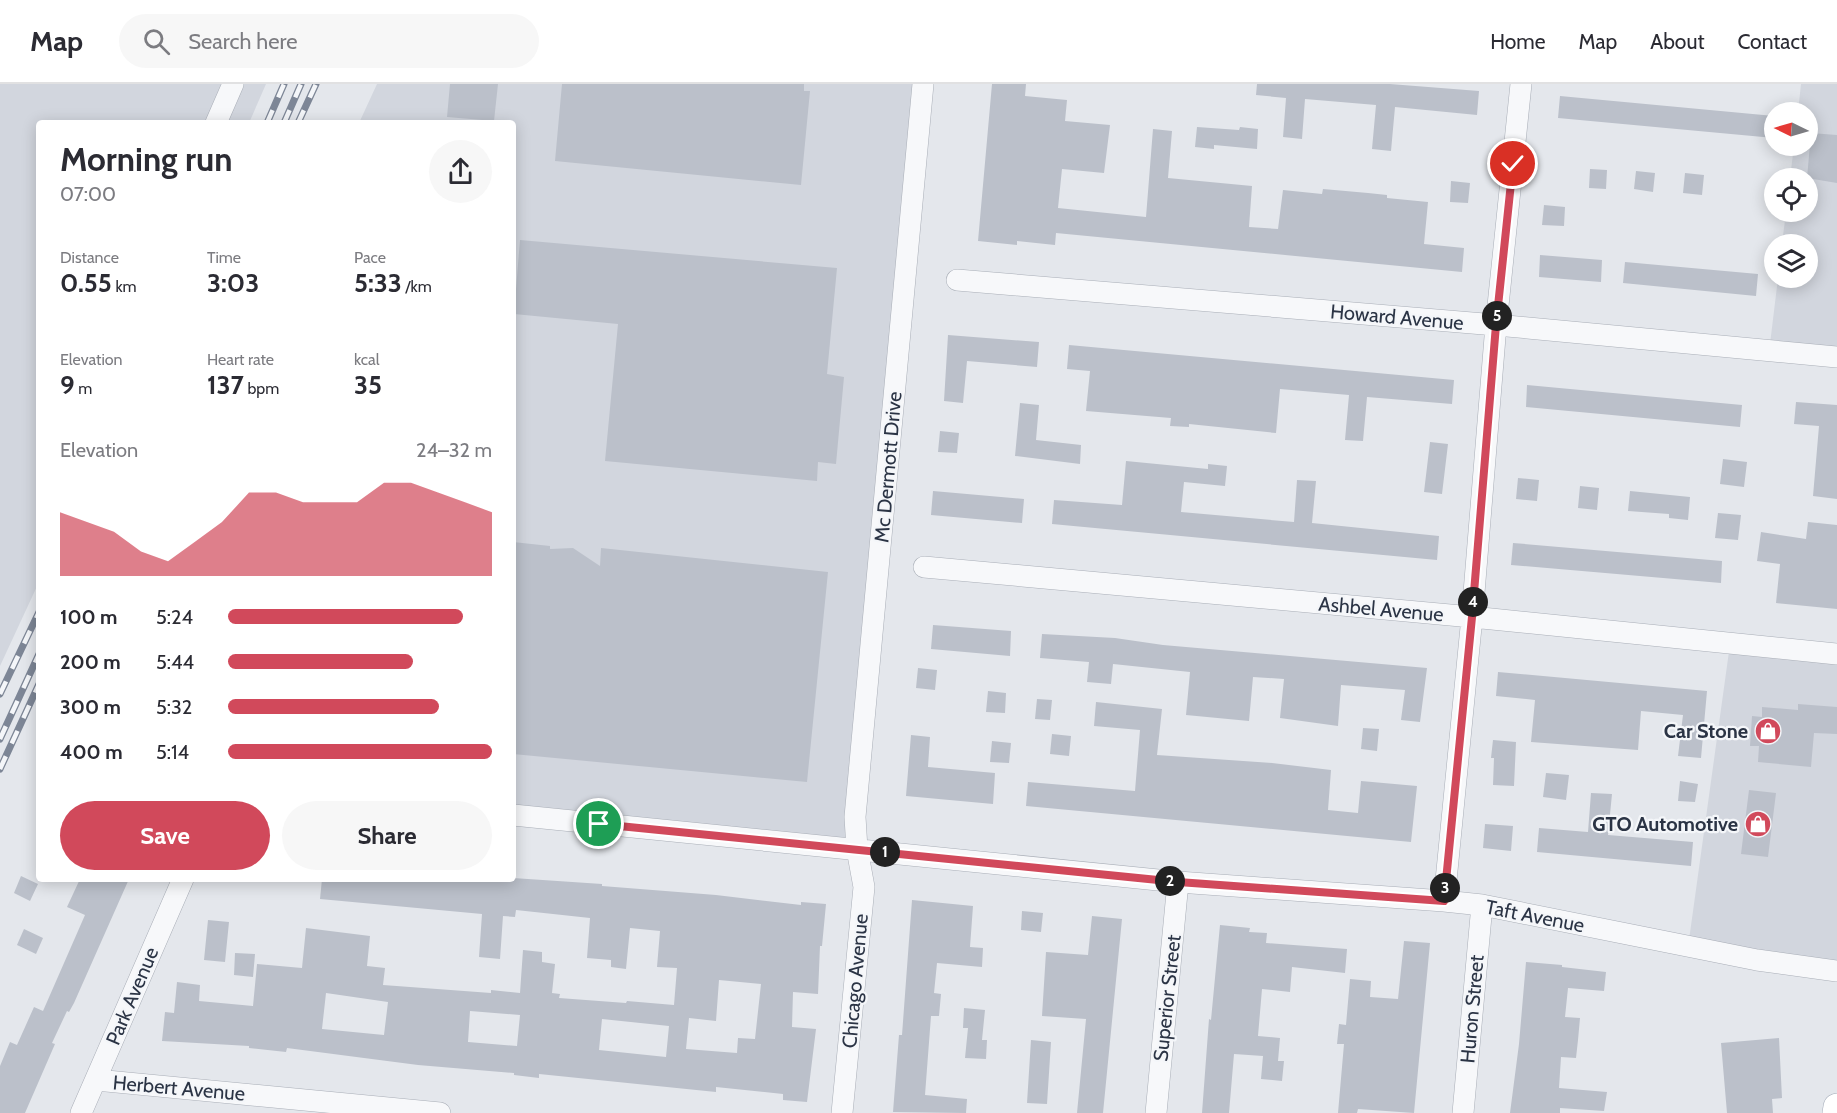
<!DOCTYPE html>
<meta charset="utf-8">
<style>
:root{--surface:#fff;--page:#f7f7f7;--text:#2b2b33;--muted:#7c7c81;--line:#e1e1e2;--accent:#d1495b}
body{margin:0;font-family:Cabin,sans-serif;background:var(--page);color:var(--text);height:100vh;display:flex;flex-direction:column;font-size:22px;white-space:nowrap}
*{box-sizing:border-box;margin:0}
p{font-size:20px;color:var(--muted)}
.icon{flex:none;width:33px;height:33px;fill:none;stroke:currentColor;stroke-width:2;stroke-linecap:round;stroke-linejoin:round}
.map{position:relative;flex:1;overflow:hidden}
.sheet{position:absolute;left:36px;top:36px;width:480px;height:762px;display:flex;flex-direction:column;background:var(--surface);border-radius:6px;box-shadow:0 3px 15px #0003}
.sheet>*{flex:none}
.needle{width:39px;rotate:275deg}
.tools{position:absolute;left:1764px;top:18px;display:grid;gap:12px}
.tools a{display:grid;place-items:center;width:54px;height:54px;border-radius:50%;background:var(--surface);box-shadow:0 3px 15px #0003;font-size:30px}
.pin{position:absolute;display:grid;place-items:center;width:51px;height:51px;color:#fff;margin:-26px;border:3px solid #fff;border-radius:50%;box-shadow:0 2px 6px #0007}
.km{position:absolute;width:30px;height:30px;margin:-15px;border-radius:50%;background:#222;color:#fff;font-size:16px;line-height:30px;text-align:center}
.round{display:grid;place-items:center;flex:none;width:63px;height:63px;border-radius:32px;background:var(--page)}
.summary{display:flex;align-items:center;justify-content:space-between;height:102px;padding:0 24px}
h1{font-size:33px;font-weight:700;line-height:45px}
.figures{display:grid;grid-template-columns:repeat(3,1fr);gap:9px;height:102px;padding:6px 24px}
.figures div{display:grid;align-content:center}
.figures b{font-size:26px;font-weight:700}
.figures small{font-size:16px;font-weight:400}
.figures p{font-size:16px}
.chart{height:168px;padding:12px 24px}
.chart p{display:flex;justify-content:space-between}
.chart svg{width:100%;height:108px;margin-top:6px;fill:var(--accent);opacity:.7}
.primary-button{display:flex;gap:12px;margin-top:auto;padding:12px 24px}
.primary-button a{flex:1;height:69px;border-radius:36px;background:var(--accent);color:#fff;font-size:24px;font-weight:700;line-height:69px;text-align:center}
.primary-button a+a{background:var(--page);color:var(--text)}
ul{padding:0 24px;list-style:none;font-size:20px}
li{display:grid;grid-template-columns:96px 72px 1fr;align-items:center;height:45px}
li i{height:15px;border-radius:8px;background:var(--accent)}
header{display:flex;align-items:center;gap:36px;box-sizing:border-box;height:84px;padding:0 30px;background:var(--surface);border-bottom:2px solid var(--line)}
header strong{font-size:28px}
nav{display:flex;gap:33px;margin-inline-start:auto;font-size:21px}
.search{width:420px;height:54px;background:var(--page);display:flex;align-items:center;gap:15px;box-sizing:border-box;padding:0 21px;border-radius:33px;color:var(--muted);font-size:22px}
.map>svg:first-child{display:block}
.built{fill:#d2d6de}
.building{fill:#bbc0ca;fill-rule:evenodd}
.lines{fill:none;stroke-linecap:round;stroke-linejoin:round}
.minor-casing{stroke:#a9aeb7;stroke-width:22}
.major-casing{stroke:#a3abb8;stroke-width:28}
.minor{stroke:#f7f8fa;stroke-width:21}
.major{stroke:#fff;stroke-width:27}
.rail-casing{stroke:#7d8696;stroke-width:7}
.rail{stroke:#f4f6f9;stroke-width:4.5;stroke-dasharray:14;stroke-linecap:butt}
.route-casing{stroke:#fff;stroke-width:12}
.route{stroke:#d1495b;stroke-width:8}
.labels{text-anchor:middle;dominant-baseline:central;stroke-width:4.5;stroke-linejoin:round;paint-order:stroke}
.street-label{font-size:20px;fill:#2b3445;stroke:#f4f6f9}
.poi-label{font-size:20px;font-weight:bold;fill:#2b3445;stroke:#f4f6f9;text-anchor:end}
</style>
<header>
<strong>Map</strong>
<div class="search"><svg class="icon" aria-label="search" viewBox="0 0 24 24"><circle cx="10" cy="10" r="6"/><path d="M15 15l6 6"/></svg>Search here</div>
<nav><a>Home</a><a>Map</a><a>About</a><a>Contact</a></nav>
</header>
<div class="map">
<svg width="1837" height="1029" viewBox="0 0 1837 1029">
<rect width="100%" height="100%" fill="#e4e7ec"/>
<!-- built -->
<path class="built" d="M 0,0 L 266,0 L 249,39 L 39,39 L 39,498 L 0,582 Z
M 377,0 L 917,0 L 850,758 L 513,725 L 513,39 L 359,39 Z
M 1801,0 L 1837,0 L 1837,267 L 1770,260 L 1778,194 L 1808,194 L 1808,160 L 1782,160 L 1786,128 L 1808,128 L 1808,94 L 1790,94 L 1794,62 L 1808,62 L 1808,28 L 1798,28 Z
M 1731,553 L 1837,565 L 1837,877 L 1689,856 Z"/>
<!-- building -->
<path class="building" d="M 450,0 L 498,0 L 494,37 L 447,33 Z
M 562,0 L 804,0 L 804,7 L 810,7 L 801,101 L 555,77 Z
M 992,0 L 1026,0 L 1025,12 L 1067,16 L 1065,37 L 1110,41 L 1104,89 L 1062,85 L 1058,124 L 1146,133 L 1153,45 L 1172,47 L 1168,94 L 1252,102 L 1249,143 L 1278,145 L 1283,106 L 1322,110 L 1323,105 L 1368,109 L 1387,111 L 1387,114 L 1428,118 L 1424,160 L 1464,164 L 1462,188 L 1056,149 L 1055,161 L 1017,157 L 1017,161 L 978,157 Z
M 1257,0 L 1390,0 L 1479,7 L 1477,31 L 1395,23 L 1391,67 L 1372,65 L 1376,21 L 1305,15 L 1302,55 L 1283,53 L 1286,14 L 1256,11 Z
M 1560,12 L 1774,32 L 1774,54 L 1558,34 Z
M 1197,43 L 1239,46 L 1240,43 L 1258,45 L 1257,65 L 1214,61 L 1214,65 L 1195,63 Z
M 1811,49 L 1837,51 L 1837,99 L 1807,94 Z
M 1590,85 L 1607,86 L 1606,105 L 1589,104 Z
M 1636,87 L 1655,89 L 1653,108 L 1634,105 Z
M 1685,89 L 1704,91 L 1702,111 L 1683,109 Z
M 1451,97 L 1470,99 L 1468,119 L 1450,118 Z
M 1544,121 L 1565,123 L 1564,142 L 1542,141 Z
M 520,156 L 837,184 L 827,290 L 844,293 L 836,380 L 818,378 L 817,397 L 605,377 L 618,240 L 514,230 Z
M 1540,171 L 1602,176 L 1601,198 L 1539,193 Z
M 1625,178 L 1758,190 L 1756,212 L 1623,199 Z
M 948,251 L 1039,258 L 1037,283 L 967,277 L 963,319 L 944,317 Z
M 1069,261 L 1454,296 L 1452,320 L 1367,313 L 1363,357 L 1345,356 L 1349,311 L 1280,305 L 1276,349 L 1189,340 L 1189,343 L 1170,342 L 1171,334 L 1086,327 L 1090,287 L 1067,285 Z
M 1527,301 L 1742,321 L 1740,343 L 1526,323 Z
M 1796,318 L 1837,321 L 1837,415 L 1813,412 L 1819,342 L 1794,340 Z
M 1020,319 L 1039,321 L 1036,356 L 1081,361 L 1080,380 L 1015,372 Z
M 940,347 L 959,349 L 957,369 L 938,368 Z
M 1430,358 L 1448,360 L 1442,410 L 1424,408 Z
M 1723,375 L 1747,378 L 1744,403 L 1720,400 Z
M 1126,377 L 1208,385 L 1208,380 L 1227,382 L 1225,402 L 1184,398 L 1181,428 L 1294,438 L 1297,396 L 1316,397 L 1312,439 L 1439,452 L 1437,476 L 1052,440 L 1054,416 L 1122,421 Z
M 1518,394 L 1539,396 L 1537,417 L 1516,415 Z
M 1580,402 L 1599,404 L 1597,426 L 1578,424 Z
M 933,407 L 1024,415 L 1022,439 L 931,431 Z
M 1630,407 L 1690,413 L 1688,436 L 1669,434 L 1669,430 L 1628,427 Z
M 1718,429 L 1741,431 L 1738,456 L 1715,454 Z
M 1808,438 L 1837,441 L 1837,525 L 1776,519 L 1780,480 L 1757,477 L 1761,448 L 1806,455 Z
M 513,458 L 550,462 L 550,465 L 573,464 L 600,482 L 601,464 L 828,488 L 807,698 L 513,670 Z
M 1513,459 L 1722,477 L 1721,499 L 1511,481 Z
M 933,541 L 1011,547 L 1010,572 L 931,565 Z
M 1042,550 L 1115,554 L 1163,561 L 1427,584 L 1420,638 L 1401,636 L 1405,606 L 1341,601 L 1338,642 L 1280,634 L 1284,595 L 1253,593 L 1249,637 L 1186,631 L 1190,588 L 1113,580 L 1111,600 L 1087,598 L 1089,578 L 1040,574 Z
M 918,584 L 937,586 L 935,606 L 916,604 Z
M 1498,588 L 1707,607 L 1701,674 L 1678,672 L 1683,631 L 1641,627 L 1638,666 L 1531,658 L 1535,616 L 1496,612 Z
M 988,607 L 1006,609 L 1005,629 L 986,628 Z
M 1037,615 L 1052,616 L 1050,636 L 1035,635 Z
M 1096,618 L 1162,625 L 1157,671 L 1272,679 L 1331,686 L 1328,726 L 1358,729 L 1361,697 L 1417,702 L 1411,758 L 1026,722 L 1028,698 L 1135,707 L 1140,646 L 1094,642 Z
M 1798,620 L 1837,623 L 1837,650 L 1814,649 L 1811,683 L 1758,678 L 1759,662 L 1750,662 L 1752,632 L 1762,633 L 1762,623 L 1798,626 Z
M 1363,644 L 1379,645 L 1377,667 L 1361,665 Z
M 1052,650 L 1071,652 L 1069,672 L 1050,670 Z
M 911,651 L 930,653 L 928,683 L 995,689 L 993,720 L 906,712 Z
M 1493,656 L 1516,658 L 1514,702 L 1493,701 L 1494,674 L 1491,674 Z
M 992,657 L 1011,659 L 1009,679 L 990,678 Z
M 1546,689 L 1569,691 L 1566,716 L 1543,713 Z
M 1680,697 L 1698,700 L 1695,718 L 1678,717 Z
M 1749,706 L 1776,709 L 1768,773 L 1741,770 Z
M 1591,709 L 1612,710 L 1608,751 L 1693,758 L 1691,782 L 1537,768 L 1539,744 L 1588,748 Z
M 1485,740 L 1513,742 L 1511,767 L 1483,764 Z
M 21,792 L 38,800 L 30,817 L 14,809 Z
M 513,794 L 602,800 L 602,802 L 716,811 L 801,821 L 801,818 L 826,820 L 822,862 L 820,862 L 818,910 L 793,908 L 792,943 L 816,945 L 807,1018 L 783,1016 L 783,1010 L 716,1003 L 716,1008 L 539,990 L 539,994 L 514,991 L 514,989 L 418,981 L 287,964 L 286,968 L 249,964 L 249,962 L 162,957 L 165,928 L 174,929 L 177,898 L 200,901 L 199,917 L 253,922 L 257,880 L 302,884 L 306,844 L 370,852 L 367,882 L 385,884 L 383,901 L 491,909 L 491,906 L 520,909 L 523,866 L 542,868 L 542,878 L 555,880 L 552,909 L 560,910 L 559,914 L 626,919 L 627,917 L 674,921 L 677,884 L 657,883 L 660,847 L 630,844 L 626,885 L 611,883 L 611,876 L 587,874 L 590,834 L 516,826 L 515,833 L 503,832 L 500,875 L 479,873 L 482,830 L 320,815 L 322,795 ZM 719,896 L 761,900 L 755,955 L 738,954 L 737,969 L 686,965 L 689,934 L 716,937 ZM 326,909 L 388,918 L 384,951 L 322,945 ZM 470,927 L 520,931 L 517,962 L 468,958 ZM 602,935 L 669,942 L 666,973 L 599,966 Z
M 80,795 L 129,795 L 74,919 L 69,928 L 67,927 L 52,959 L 55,960 L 25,1029 L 0,1029 L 0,982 L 10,958 L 17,961 L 34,923 L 43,927 L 85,831 L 67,823 Z
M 912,816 L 973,822 L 970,863 L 983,864 L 982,883 L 937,879 L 934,909 L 941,910 L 939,932 L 931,932 L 925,1011 L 967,1015 L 966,1029 L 893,1028 L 899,951 L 902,951 Z
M 1022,827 L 1043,829 L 1041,848 L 1021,846 Z
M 1092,832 L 1122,835 L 1103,1029 L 1077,1029 L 1086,935 L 1042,932 L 1046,868 L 1088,871 Z
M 208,836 L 229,838 L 225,878 L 204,876 Z
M 1220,841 L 1250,844 L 1249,848 L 1267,849 L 1266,859 L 1347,865 L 1345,889 L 1292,883 L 1290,908 L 1262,905 L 1258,952 L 1280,954 L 1278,977 L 1284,977 L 1282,997 L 1261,995 L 1263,972 L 1234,970 L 1229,1029 L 1202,1029 L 1209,935 L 1211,936 Z
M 24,845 L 43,854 L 36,870 L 17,861 Z
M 1404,857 L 1430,859 L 1414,1029 L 1358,1025 L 1357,1029 L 1338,1029 L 1344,960 L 1337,960 L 1339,940 L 1346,941 L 1350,895 L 1371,897 L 1370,913 L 1398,915 Z
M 235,869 L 255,870 L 253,893 L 234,891 Z
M 1526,878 L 1562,881 L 1562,883 L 1606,888 L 1604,907 L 1568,904 L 1565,933 L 1580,934 L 1578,956 L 1576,974 L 1561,973 L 1559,1004 L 1607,1008 L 1604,1027 L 1560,1024 L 1560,1029 L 1510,1029 L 1519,960 Z
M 964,924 L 985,926 L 982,956 L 987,956 L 986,975 L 965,974 L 968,944 L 963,944 Z
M 1779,954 L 1782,1014 L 1772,1015 L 1773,1029 L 1727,1029 L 1721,959 Z
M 1031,956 L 1051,958 L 1047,1020 L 1027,1019 Z"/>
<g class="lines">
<defs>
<path id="minor" d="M 216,39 L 233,0
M 957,196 L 1496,241 L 1837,273
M 924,483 L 1472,533 L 1837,570
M 513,731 L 1178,798 L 1444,817 L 1482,821 L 1757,876 L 1837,887
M 1444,817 L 1472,533 L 1496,241 L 1521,0
M 96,996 L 440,1029
M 81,1029 L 183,795
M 842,1029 L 864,803 L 857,765 L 855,733 L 923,0
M 1156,1029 L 1178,798
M 1463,1029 L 1482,821"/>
<path id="major" d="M 1836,1029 L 1837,1023"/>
</defs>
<!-- minor casing -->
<use href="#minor" class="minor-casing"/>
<!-- major casing -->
<use href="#major" class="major-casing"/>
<!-- minor -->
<use href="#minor" class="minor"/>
<!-- major -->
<use href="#major" class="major"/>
<defs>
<path id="rail" d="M 267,39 L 284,0
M 284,39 L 301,0
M 298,39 L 316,0
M 0,610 L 39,528
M 0,655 L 39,570
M 0,685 L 39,600"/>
</defs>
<!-- rail casing -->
<use href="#rail" class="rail-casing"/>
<!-- rail -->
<use href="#rail" class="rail"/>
</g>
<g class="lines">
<defs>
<path id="route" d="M 599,740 L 1178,798 L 1444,817 L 1472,533 L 1496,241 L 1513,80"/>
</defs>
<!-- route casing -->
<use href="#route" class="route-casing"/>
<!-- route -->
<use href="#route" class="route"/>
</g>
<!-- icons -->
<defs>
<symbol id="shop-disc" viewBox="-11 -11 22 22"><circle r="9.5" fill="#d1495b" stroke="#f4f6f9"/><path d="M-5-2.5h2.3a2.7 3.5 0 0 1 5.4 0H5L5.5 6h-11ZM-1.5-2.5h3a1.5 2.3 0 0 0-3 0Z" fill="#fff"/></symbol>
</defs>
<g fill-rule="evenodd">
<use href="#shop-disc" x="1753" y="632" width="30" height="30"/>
<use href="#shop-disc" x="1743" y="725" width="30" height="30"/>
</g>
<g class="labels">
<!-- street labels -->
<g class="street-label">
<text transform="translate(1397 233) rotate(5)">Howard Avenue</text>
<text transform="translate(888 383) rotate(-85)">Mc Dermott Drive</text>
<text transform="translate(1381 525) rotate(5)">Ashbel Avenue</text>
<text transform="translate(1535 832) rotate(11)">Taft Avenue</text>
<text transform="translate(855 897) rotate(-85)">Chicago Avenue</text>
<text transform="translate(132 912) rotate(-67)">Park Avenue</text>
<text transform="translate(1167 914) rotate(-84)">Superior Street</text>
<text transform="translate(1472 925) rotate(-85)">Huron Street</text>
<text transform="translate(179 1004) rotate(5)">Herbert Avenue</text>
</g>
<!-- poi labels -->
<g class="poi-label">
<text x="1748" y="647">Car Stone</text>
<text x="1738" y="740">GTO Automotive</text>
</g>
</g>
</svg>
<div class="tools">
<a><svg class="needle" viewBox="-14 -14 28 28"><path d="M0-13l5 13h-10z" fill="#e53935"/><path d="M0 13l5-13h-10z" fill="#7c7c81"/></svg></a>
<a><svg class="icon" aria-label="locate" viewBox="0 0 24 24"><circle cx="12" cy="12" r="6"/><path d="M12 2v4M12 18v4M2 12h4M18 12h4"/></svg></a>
<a><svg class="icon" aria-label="layers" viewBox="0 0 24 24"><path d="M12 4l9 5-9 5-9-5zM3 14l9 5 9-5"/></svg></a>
</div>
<div class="pin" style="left:599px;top:740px;background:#1e9e55"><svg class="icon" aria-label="arrive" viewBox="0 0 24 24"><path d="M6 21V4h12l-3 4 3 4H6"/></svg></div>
<div class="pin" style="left:1513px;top:80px;background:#d93025"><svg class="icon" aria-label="check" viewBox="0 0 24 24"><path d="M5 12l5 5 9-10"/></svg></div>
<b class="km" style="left:885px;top:768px">1</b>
<b class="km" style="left:1170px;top:797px">2</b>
<b class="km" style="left:1445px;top:804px">3</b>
<b class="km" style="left:1473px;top:518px">4</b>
<b class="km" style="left:1497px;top:232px">5</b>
<section class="sheet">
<div class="summary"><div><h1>Morning run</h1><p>07:00</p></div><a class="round"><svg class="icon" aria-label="share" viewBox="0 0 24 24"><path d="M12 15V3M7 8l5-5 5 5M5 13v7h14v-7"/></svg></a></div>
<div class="figures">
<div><p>Distance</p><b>0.55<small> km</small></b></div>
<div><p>Time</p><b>3:03</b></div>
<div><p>Pace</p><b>5:33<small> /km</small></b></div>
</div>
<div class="figures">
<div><p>Elevation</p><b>9<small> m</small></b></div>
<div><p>Heart rate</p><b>137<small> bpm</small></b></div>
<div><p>kcal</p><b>35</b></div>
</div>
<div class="chart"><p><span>Elevation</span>24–32 m</p>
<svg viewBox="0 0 160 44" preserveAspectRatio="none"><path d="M0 44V18L10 22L20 26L30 34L40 38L50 30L60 22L70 10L80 10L90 14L100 14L110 14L120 6L130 6L140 10L150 14L160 18V44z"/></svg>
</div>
<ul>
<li><b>100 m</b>5:24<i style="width:89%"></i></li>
<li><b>200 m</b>5:44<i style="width:70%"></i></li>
<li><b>300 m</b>5:32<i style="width:80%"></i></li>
<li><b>400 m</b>5:14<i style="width:100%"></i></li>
</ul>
<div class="primary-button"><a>Save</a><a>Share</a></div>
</section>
</div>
